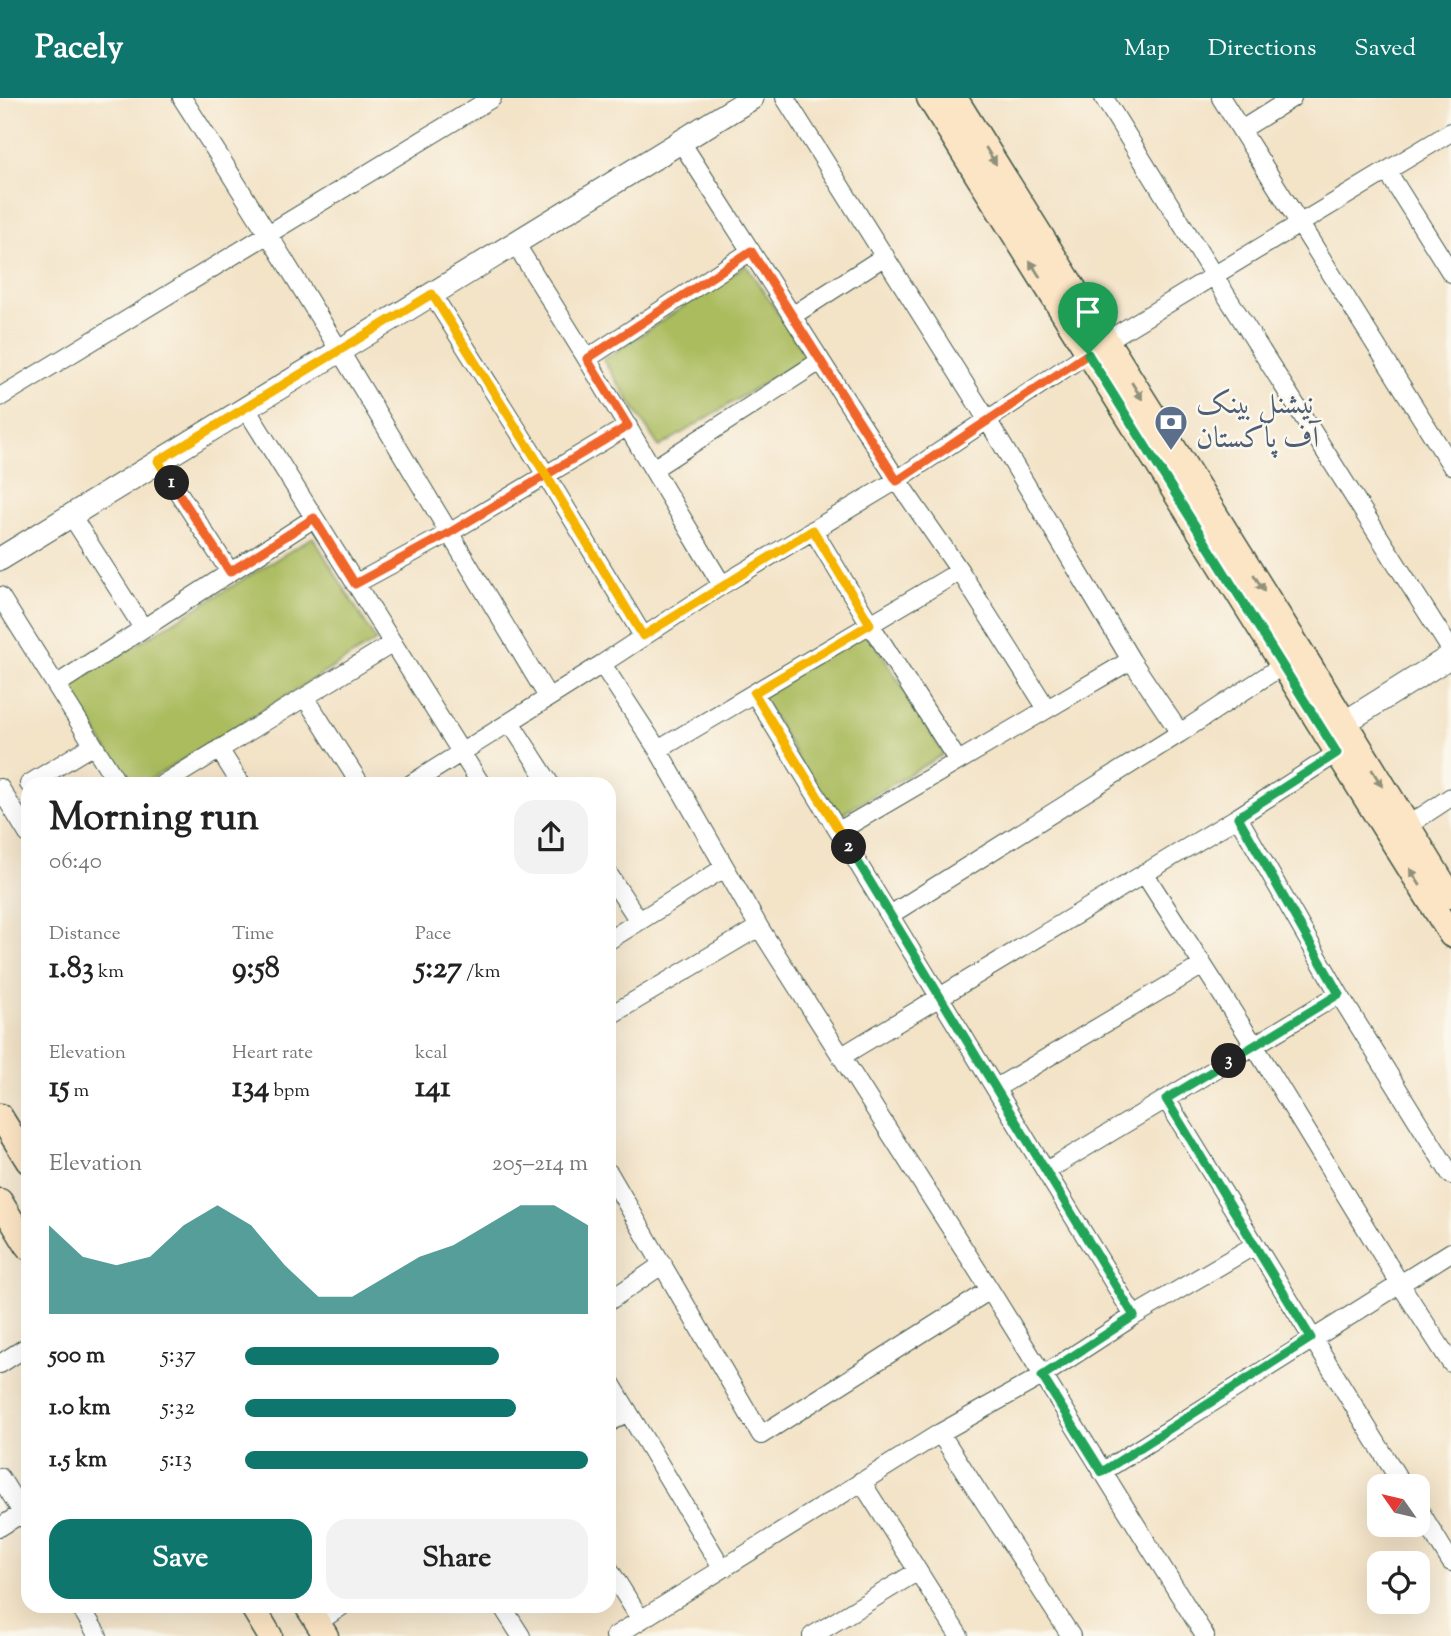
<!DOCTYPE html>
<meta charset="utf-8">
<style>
:root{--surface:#fff;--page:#f2f2f2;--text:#222;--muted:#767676;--accent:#0f766e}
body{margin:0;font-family:"Sorts Mill Goudy",Amiri,serif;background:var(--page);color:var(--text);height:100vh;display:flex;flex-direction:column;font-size:26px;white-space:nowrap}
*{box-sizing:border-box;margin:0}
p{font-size:23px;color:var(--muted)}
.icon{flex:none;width:38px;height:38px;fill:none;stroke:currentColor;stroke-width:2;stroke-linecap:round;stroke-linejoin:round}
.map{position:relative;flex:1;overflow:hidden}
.panel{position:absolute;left:21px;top:679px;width:595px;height:836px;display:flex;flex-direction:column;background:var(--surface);border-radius:21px;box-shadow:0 7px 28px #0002}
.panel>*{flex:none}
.needle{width:46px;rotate:304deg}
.controls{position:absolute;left:1367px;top:1376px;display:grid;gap:14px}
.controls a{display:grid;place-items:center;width:63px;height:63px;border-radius:14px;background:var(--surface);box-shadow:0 7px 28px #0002;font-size:35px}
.pin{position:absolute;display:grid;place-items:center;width:60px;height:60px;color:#fff;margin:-72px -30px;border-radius:50% 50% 50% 0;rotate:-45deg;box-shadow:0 0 7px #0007}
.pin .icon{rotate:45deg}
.km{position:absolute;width:35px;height:35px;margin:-18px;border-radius:50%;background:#222;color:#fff;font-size:19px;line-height:35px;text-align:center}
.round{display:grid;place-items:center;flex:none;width:74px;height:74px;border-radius:21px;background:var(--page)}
.summary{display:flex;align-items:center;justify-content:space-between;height:119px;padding:0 28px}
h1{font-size:38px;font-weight:800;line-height:52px}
.metrics{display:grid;grid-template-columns:repeat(3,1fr);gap:10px;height:119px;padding:7px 28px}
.metrics div{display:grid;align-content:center}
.metrics b{font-size:30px;font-weight:800}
.metrics small{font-size:19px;font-weight:400}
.metrics p{font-size:19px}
.chart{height:196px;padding:14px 28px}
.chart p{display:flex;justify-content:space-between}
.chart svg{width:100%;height:126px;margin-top:7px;fill:var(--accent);opacity:.7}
.action{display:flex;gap:14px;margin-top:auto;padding:14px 28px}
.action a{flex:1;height:80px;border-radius:21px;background:var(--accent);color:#fff;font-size:28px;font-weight:800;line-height:80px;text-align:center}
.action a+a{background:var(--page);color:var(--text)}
ul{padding:0 28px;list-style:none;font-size:23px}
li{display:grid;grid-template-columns:112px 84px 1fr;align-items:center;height:52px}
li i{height:18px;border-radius:9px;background:var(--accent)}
header{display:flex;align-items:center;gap:42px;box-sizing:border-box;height:98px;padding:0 35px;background:var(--accent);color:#fff}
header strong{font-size:33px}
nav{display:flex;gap:38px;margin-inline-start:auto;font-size:24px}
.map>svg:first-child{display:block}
.park{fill:#abbc5f;stroke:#657c4a;stroke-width:2}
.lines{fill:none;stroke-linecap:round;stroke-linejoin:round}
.minor-casing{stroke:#3f564a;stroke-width:20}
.tertiary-casing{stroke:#3f564a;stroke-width:25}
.secondary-casing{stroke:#3f564a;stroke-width:27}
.minor{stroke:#fff;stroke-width:18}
.tertiary{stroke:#fff;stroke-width:23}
.secondary{stroke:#fce5c4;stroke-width:24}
.oneway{fill:#8e917c}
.split-1-casing{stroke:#fff;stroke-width:14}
.split-2-casing{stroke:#fff;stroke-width:14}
.split-3-casing{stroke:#fff;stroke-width:14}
.split-4-casing{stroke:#fff;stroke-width:14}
.split-1{stroke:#f0652b;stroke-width:9}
.split-2{stroke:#f5b400;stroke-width:9}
.split-3{stroke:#22a559;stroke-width:9}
.split-4{stroke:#22a559;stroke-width:9}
.labels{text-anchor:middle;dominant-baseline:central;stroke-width:5;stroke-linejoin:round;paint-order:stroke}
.service-label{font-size:30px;fill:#4e5e75;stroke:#fbf7ec;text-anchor:start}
</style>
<header>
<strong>Pacely</strong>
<nav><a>Map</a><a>Directions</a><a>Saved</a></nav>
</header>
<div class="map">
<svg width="1451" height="1538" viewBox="0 0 1451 1538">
<rect width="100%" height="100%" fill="#fbf7ec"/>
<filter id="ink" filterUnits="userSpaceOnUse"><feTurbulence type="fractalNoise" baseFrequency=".0143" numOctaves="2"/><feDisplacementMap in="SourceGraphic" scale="14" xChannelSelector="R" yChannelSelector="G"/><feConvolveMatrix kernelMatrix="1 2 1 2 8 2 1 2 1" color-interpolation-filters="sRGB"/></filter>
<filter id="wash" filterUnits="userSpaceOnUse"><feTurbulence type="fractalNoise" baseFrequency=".00686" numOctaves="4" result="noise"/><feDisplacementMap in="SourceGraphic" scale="28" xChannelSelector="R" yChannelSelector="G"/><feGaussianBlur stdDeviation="1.57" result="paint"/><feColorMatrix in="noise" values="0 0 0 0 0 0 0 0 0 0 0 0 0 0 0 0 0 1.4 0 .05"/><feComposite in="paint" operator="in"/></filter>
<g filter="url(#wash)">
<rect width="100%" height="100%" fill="#f3e3c7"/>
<!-- park -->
<path class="park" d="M 746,167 L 807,259 L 659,349 L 603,262 Z
M 313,439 L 376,543 L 143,686 L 128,686 L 68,588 Z
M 867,532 L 944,656 L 833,721 L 761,597 Z"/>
</g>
<g filter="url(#ink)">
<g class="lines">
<defs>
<path id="minor" d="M 182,0 C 309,197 427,399 548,599
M 785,0 L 988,323 L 1131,562 L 839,733
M 1104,0 L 1214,178 L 1451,552
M 1221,0 L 1451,367
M 1241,32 L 1292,0
M 1387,73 L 1451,175
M 515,145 L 587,261 L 722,487
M 432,196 L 546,377 L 643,538
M 792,218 L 885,158
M 587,261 L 751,153
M 0,299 L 492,0
M 245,309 L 481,686
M 158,363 L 230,474
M 653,371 L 820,263
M 71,417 L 143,530
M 813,432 L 870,526 L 958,663
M 960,473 L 1047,611
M 355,486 L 449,435 L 628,328
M 0,498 L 118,686
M 1131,562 L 1180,635
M 56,587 L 314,420
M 754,595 L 1134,1218
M 305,599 L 360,686
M 510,624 L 550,686
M 219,651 L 241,686
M 658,652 L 960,473 L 897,382 L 681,44
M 29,686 L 93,647
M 163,686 L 393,545
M 411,686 L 602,566
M 0,690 L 28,736
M 1238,719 L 1339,896 L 1166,1001 L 1403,1388
M 1407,728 L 1451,699
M 1144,775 L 1254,947 L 1400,1186 L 1451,1265
M 609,777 L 639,823
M 890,817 L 1180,635 L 1283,567
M 609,842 L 724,770
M 1339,896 L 1451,1077
M 609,918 L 759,829
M 842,958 L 1238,719 L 1337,655
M 996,990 L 1203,867
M 1046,1073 L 1166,1001
M 609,1075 L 761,1337 L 990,1192
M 609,1203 L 663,1166
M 0,1266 L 28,1248
M 609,1282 L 722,1470
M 609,1325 L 628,1313
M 940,1335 L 1071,1538
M 1102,1374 L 1451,1154
M 0,1379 L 28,1424
M 861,1383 L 959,1538
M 1418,1410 L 1451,1464
M 0,1429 L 22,1415
M 609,1471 L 641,1522
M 80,1508 L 98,1538
M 502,1508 L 521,1538
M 317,1525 L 342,1508
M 615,1538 L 940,1335 L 1042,1278 L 1134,1218 L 1255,1147
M 812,1538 L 918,1473
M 1205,1538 L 990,1192 L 759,829 L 658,652 L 602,566 L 722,487 L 897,382 L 1106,243 L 1451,34"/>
<path id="tertiary" d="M 0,461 L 752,0
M 1344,625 L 1451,558"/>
<path id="secondary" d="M 929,0 L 1451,837
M 955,0 L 1309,566 L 1451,798
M 0,1018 L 28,1063
M 0,1103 L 28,1149
M 252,1508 L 270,1538
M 307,1508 L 326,1538"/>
</defs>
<!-- minor casing -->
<use href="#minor" class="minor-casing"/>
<!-- tertiary casing -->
<use href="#tertiary" class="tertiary-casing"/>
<!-- secondary casing -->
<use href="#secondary" class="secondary-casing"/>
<!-- minor -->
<use href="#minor" class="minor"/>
<!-- tertiary -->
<use href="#tertiary" class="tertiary"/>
<!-- secondary -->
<use href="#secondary" class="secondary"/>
</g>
<!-- one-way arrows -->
<defs><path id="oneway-solid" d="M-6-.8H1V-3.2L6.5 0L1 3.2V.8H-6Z" transform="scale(1.75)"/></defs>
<g class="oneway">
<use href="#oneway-solid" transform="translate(991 58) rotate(58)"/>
<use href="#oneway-solid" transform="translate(1035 171) rotate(-122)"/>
<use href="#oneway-solid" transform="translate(1137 293) rotate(58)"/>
<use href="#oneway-solid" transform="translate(1259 485) rotate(58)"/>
<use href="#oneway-solid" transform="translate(1377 680) rotate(59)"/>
<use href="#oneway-solid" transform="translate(1415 779) rotate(-122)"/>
</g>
</g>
<g class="lines" filter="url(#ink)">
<defs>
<path id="split-1" d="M 172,385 L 230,474 L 314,420 L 355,486 L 449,435 L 628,328 L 587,261 L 751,153 L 897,383 L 1088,256"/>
<path id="split-2" d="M 172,385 L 158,363 L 432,196 L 546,377 L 643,538 L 813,432 L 870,526 L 754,595 L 849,749"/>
<path id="split-3" d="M 849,749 L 1134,1218 L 1042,1278 L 1102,1374 L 1311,1240 L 1166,1001 L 1229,963"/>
<path id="split-4" d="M 1088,256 L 1337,655 L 1238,719 L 1339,896 L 1229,963"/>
</defs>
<!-- split-1 casing -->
<use href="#split-1" class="split-1-casing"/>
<!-- split-2 casing -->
<use href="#split-2" class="split-2-casing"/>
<!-- split-3 casing -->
<use href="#split-3" class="split-3-casing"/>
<!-- split-4 casing -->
<use href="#split-4" class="split-4-casing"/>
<!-- split-1 -->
<use href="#split-1" class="split-1"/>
<!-- split-2 -->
<use href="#split-2" class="split-2"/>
<!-- split-3 -->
<use href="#split-3" class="split-3"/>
<!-- split-4 -->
<use href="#split-4" class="split-4"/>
</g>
<!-- icons -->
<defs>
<symbol id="bank-pin" viewBox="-11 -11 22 30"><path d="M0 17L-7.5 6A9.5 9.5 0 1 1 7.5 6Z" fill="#5c6f8a" stroke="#fbf7ec"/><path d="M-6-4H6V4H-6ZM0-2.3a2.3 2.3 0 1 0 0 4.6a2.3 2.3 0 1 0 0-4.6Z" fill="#fff"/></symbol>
</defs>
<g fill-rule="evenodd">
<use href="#bank-pin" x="1152" y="305" width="38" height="52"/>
</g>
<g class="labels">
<!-- service labels -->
<g class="service-label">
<text x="1196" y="307">نیشنل بینک<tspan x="1196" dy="34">آف پاکستان</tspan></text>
</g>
</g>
</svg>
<div class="controls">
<a><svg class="needle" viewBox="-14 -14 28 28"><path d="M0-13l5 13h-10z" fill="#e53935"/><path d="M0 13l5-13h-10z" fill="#767676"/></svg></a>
<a><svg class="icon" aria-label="locate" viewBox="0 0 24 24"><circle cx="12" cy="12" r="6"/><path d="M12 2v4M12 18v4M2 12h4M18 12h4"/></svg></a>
</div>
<div class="pin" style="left:1088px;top:256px;background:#1e9e55"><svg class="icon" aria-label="arrive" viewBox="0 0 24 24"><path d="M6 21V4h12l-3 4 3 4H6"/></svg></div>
<b class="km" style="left:172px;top:385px">1</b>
<b class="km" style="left:849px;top:749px">2</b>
<b class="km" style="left:1229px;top:963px">3</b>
<section class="panel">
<div class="summary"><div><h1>Morning run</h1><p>06:40</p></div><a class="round"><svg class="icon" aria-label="share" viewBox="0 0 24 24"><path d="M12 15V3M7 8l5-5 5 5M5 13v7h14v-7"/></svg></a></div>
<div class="metrics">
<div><p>Distance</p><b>1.83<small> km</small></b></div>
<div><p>Time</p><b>9:58</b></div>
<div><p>Pace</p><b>5:27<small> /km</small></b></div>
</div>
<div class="metrics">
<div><p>Elevation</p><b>15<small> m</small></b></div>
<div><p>Heart rate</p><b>134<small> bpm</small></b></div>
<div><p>kcal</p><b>141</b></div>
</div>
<div class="chart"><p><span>Elevation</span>205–214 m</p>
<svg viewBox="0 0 160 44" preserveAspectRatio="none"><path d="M0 44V13L10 24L20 27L30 24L40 13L50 6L60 13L70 27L80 38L90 38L100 31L110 24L120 20L130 13L140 6L150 6L160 13V44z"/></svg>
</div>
<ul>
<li><b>500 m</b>5:37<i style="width:74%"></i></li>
<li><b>1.0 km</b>5:32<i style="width:79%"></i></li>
<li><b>1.5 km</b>5:13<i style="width:100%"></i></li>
</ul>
<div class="action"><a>Save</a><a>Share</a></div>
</section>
</div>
